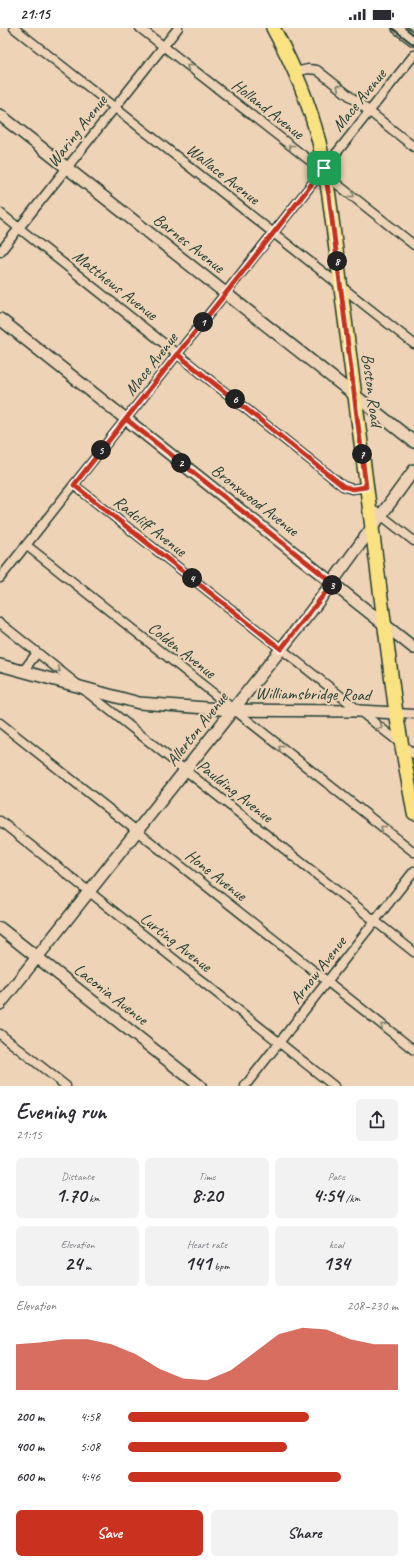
<!DOCTYPE html>
<meta charset="utf-8">
<style>
:root{--surface:#fff;--page:#f2f2f3;--text:#2b2b33;--muted:#7c7c81;--accent:#c8321e}
body{margin:0;font-family:Caveat,sans-serif;background:var(--page);color:var(--text);height:100vh;display:flex;flex-direction:column;font-size:15px;white-space:nowrap}
*{box-sizing:border-box;margin:0}
p{font-size:13px;color:var(--muted)}
.icon{flex:none;width:22px;height:22px;fill:none;stroke:currentColor;stroke-width:2;stroke-linecap:round;stroke-linejoin:round}
.map{position:relative;height:1058px;overflow:hidden}
.sheet{display:flex;flex-direction:column;background:var(--surface);flex:1}
.sheet>*{flex:none}
.pin{position:absolute;display:grid;place-items:center;width:34px;height:34px;color:#fff;margin:-17px;border-radius:8px;box-shadow:0 2px 6px #0006}
.km{position:absolute;width:20px;height:20px;margin:-10px;border-radius:50%;background:#222;color:#fff;font-size:11px;line-height:20px;text-align:center}
.round{display:grid;place-items:center;flex:none;width:42px;height:42px;border-radius:6px;background:var(--page)}
.head{display:flex;align-items:center;justify-content:space-between;height:68px;padding:0 16px}
h1{font-size:22px;font-weight:600;line-height:30px}
.metrics{display:grid;grid-template-columns:repeat(3,1fr);gap:6px;height:68px;padding:4px 16px}
.metrics div{display:grid;align-content:center;border-radius:6px;background:var(--page);text-align:center}
.metrics b{font-size:20px;font-weight:600}
.metrics small{font-size:11px;font-weight:400}
.metrics p{font-size:11px}
.chart{height:112px;padding:8px 16px}
.chart p{display:flex;justify-content:space-between}
.chart svg{width:100%;height:72px;margin-top:4px;fill:var(--accent);opacity:.7}
.button{display:flex;gap:8px;margin-top:auto;padding:8px 16px}
.button a{flex:1;height:46px;border-radius:6px;background:var(--accent);color:#fff;font-size:16px;font-weight:600;line-height:46px;text-align:center}
.button a+a{background:var(--page);color:var(--text)}
ul{padding:0 16px;list-style:none;font-size:13px}
li{display:grid;grid-template-columns:64px 48px 1fr;align-items:center;height:30px}
li i{height:10px;border-radius:5px;background:var(--accent)}
.status{display:flex;justify-content:space-between;align-items:center;height:28px;padding:0 20px;background:var(--surface);direction:ltr}
.status svg{height:11px;fill:currentColor}
.map>svg:first-child{display:block}
.lines{fill:none;stroke-linecap:round;stroke-linejoin:round}
.street-casing{stroke:#1f3d34;stroke-width:11}
.secondary-casing{stroke:#1f3d34;stroke-width:14}
.primary-casing{stroke:#1f3d34;stroke-width:16}
.street{stroke:#efd3b6;stroke-width:8}
.secondary{stroke:#efd3b6;stroke-width:11}
.primary{stroke:#fae181;stroke-width:13}
.rail{stroke:#1f3d34;stroke-width:2}
.oneway{stroke:#7d806e}
.route-casing{stroke:#fff;stroke-width:8}
.route{stroke:#c8321e;stroke-width:5}
.labels{text-anchor:middle;dominant-baseline:central;stroke-width:4;stroke-linejoin:round;paint-order:stroke}
.street-label{font-size:17px;fill:#1f3d34;stroke:#efd3b6}
</style>
<div class="status"><b>21:15</b><svg viewBox="0 0 49 12"><path d="M0 12V9h3v3zM5 12V6h3v6zM10 12V3h3v9zM15 12V0h3v12zM26 1h20v11H26zM47 4h2v5h-2z"/></svg></div>
<div class="map">
<svg width="414" height="1058" viewBox="0 0 414 1058">
<rect width="100%" height="100%" fill="#efd3b6"/>
<filter id="ink" filterUnits="userSpaceOnUse"><feTurbulence type="fractalNoise" baseFrequency=".025" numOctaves="2"/><feDisplacementMap in="SourceGraphic" scale="8" xChannelSelector="R" yChannelSelector="G"/><feConvolveMatrix kernelMatrix="1 2 1 2 8 2 1 2 1" color-interpolation-filters="sRGB"/></filter>
<g filter="url(#ink)">
<g class="lines">
<defs>
<path id="street" d="M 14,0 L 414,316
M 140,0 L 309,132 L 324,140 L 337,156 L 414,217
M 295,44 L 308,41 L 317,42 L 414,119
M 0,185 L 343,458 L 352,461 L 366,459
M 0,224 L 178,0
M 74,457 L 414,726
M 377,484 L 414,513
M 26,517 L 414,824
M 0,550 L 414,27
M 0,595 L 414,924
M 23,643 L 37,625
M 396,685 L 414,686
M 0,695 L 414,1022
M 0,793 L 334,1058
M 0,1006 L 66,1058
M 245,1058 L 414,843"/>
<path id="secondary" d="M 398,0 L 414,12
M 0,87 L 414,414
M 0,291 L 414,620
M 0,637 L 139,675 L 233,682 L 359,683 L 396,685
M 0,900 L 200,1058
M 0,976 L 312,582 L 414,442"/>
<path id="primary" d="M 273,0 C 293,36 309,74 319,114 C 323,132 326,150 329,168 L 396,685 L 414,785"/>
</defs>
<!-- street casing -->
<use href="#street" class="street-casing"/>
<!-- secondary casing -->
<use href="#secondary" class="secondary-casing"/>
<!-- primary casing -->
<use href="#primary" class="primary-casing"/>
<!-- street -->
<use href="#street" class="street"/>
<!-- secondary -->
<use href="#secondary" class="secondary"/>
<!-- primary -->
<use href="#primary" class="primary"/>
<!-- rail -->
<path class="rail" d="M 392,0 L 414,17
M 405,0 L 414,7"/>
</g>
<!-- one-way arrows -->
<defs><path id="oneway-chevron" d="M-2-3.5L2.5 0L-2 3.5" fill="none" stroke-width="1.6" stroke-linecap="round" stroke-linejoin="round"/></defs>
<g class="oneway">
<use href="#oneway-chevron" transform="translate(189 39) rotate(-142)"/>
<use href="#oneway-chevron" transform="translate(339 59) rotate(-142)"/>
<use href="#oneway-chevron" transform="translate(291 119) rotate(-142)"/>
<use href="#oneway-chevron" transform="translate(352 167) rotate(38)"/>
<use href="#oneway-chevron" transform="translate(58 642) rotate(38)"/>
<use href="#oneway-chevron" transform="translate(380 699) rotate(38)"/>
<use href="#oneway-chevron" transform="translate(281 720) rotate(-142)"/>
<use href="#oneway-chevron" transform="translate(383 800) rotate(-142)"/>
<use href="#oneway-chevron" transform="translate(383 998) rotate(-142)"/>
</g>
</g>
<g class="lines" filter="url(#ink)">
<defs>
<path id="route" d="M 324,140 C 259,225 192,307 126,391 L 333,555 L 281,621 L 74,457 L 177,326 L 343,458 L 352,461 L 366,459 L 329,168 L 324,140"/>
</defs>
<!-- route casing -->
<use href="#route" class="route-casing"/>
<!-- route -->
<use href="#route" class="route"/>
</g>
<g class="labels">
<!-- street labels -->
<g class="street-label">
<text transform="translate(359 72) rotate(-51)">Mace Avenue</text>
<text transform="translate(268 81) rotate(38)">Holland Avenue</text>
<text transform="translate(77 103) rotate(-52)">Waring Avenue</text>
<text transform="translate(223 146) rotate(38)">Wallace Avenue</text>
<text transform="translate(189 215) rotate(38)">Barnes Avenue</text>
<text transform="translate(115 257) rotate(38)">Matthews Avenue</text>
<text transform="translate(151 336) rotate(-52)">Mace Avenue</text>
<text transform="translate(372 362) rotate(83)">Boston Road</text>
<text transform="translate(255 472) rotate(38)">Bronxwood Avenue</text>
<text transform="translate(150 498) rotate(38)">Radcliff Avenue</text>
<text transform="translate(182 622) rotate(38)">Colden Avenue</text>
<text transform="translate(313 666) rotate(1)">Williamsbridge Road</text>
<text transform="translate(197 701) rotate(-52)">Allerton Avenue</text>
<text transform="translate(235 763) rotate(38)">Paulding Avenue</text>
<text transform="translate(216 847) rotate(38)">Hone Avenue</text>
<text transform="translate(176 914) rotate(38)">Lurting Avenue</text>
<text transform="translate(318 942) rotate(-52)">Arnow Avenue</text>
<text transform="translate(111 966) rotate(38)">Laconia Avenue</text>
</g>
</g>
</svg>
<div class="pin" style="left:324px;top:140px;background:#1e9e55"><svg class="icon" aria-label="arrive" viewBox="0 0 24 24"><path d="M6 21V4h12l-3 4 3 4H6"/></svg></div>
<b class="km" style="left:203px;top:294px">1</b>
<b class="km" style="left:181px;top:435px">2</b>
<b class="km" style="left:332px;top:557px">3</b>
<b class="km" style="left:192px;top:550px">4</b>
<b class="km" style="left:101px;top:422px">5</b>
<b class="km" style="left:235px;top:371px">6</b>
<b class="km" style="left:362px;top:426px">7</b>
<b class="km" style="left:337px;top:233px">8</b>
</div>
<section class="sheet">
<div class="head"><div><h1>Evening run</h1><p>21:15</p></div><a class="round"><svg class="icon" aria-label="share" viewBox="0 0 24 24"><path d="M12 15V3M7 8l5-5 5 5M5 13v7h14v-7"/></svg></a></div>
<div class="metrics">
<div><p>Distance</p><b>1.70<small> km</small></b></div>
<div><p>Time</p><b>8:20</b></div>
<div><p>Pace</p><b>4:54<small> /km</small></b></div>
</div>
<div class="metrics">
<div><p>Elevation</p><b>24<small> m</small></b></div>
<div><p>Heart rate</p><b>141<small> bpm</small></b></div>
<div><p>kcal</p><b>134</b></div>
</div>
<div class="chart"><p><span>Elevation</span>208–230 m</p>
<svg viewBox="0 0 160 44" preserveAspectRatio="none"><path d="M0 44V16L10 15L20 13L30 13L40 16L50 22L60 31L70 37L80 38L90 32L100 21L110 10L120 6L130 7L140 13L150 16L160 16V44z"/></svg>
</div>
<ul>
<li><b>200 m</b>4:58<i style="width:67%"></i></li>
<li><b>400 m</b>5:08<i style="width:59%"></i></li>
<li><b>600 m</b>4:46<i style="width:79%"></i></li>
</ul>
<div class="button"><a>Save</a><a>Share</a></div>
</section>
